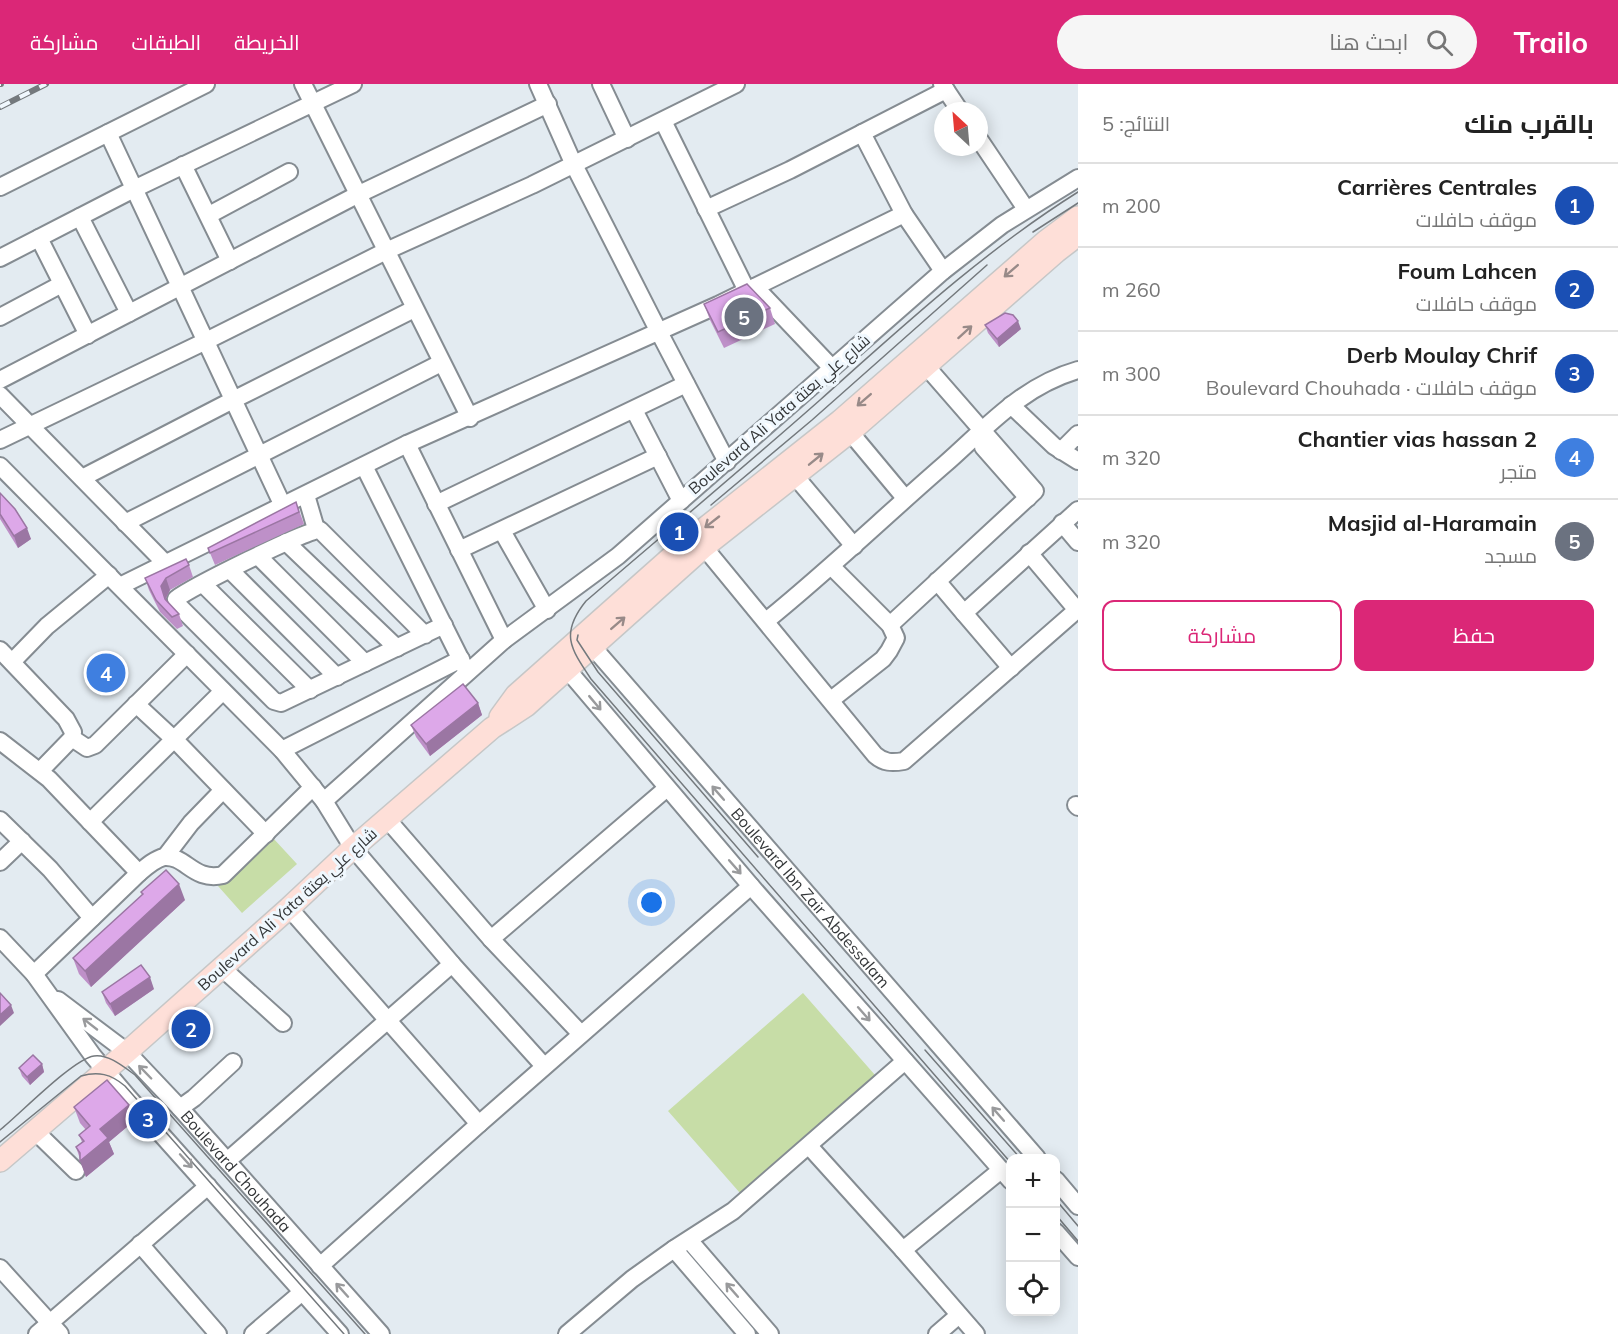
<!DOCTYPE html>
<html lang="ar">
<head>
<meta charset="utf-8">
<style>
  body { margin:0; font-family:Mulish,Cairo,sans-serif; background:#f6f6f6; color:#222; direction:rtl }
  .controls { position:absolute; right:18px; bottom:18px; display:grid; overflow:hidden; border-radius:12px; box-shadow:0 3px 15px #0003 }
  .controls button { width:54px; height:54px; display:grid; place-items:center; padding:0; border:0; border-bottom:2px solid #e0e0e0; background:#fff; color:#222; font:30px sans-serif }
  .compass { position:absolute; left:934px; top:18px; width:54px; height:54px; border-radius:50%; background:#fff; box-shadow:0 3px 15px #0003; rotate:334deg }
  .you { position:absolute; left:652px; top:819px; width:21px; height:21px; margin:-15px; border:4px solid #fff; border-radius:50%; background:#1a73e8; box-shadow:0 0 0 9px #1a73e833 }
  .badge { display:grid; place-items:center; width:39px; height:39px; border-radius:50%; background:#db2777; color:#fff; font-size:20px; font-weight:700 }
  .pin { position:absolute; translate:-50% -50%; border:3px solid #fff; box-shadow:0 2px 6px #0006 }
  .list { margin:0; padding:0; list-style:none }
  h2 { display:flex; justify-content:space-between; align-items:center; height:78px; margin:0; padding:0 24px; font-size:26px }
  h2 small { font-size:20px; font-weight:400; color:#767676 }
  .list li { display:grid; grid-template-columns:39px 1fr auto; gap:18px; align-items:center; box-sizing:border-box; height:84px; padding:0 24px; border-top:2px solid #e0e0e0 }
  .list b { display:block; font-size:22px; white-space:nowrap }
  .list p { margin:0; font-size:20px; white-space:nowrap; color:#767676 }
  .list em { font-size:20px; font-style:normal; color:#767676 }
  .actions { display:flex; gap:12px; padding:18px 24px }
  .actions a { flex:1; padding:14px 0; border:2px solid #db2777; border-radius:12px; text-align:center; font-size:21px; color:#db2777 }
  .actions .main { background:#db2777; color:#fff }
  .icon { flex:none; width:33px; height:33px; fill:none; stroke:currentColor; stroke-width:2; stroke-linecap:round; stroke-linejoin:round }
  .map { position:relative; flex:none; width:1078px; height:1250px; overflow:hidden; direction:ltr }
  header { display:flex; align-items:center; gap:36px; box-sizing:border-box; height:84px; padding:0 30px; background:#db2777; color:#fff }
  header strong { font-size:28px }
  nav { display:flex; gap:33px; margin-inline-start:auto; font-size:21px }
  .search { width:420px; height:54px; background:#f6f6f6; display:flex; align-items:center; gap:15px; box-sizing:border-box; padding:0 21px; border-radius:33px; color:#767676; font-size:22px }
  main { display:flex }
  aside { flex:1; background:#fff }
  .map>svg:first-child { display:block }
</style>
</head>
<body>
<header>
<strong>Trailo</strong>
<div class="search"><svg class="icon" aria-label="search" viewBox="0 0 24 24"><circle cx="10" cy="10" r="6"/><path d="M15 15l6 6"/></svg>ابحث هنا</div>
<nav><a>الخريطة</a><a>الطبقات</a><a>مشاركة</a></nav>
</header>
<main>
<aside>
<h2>بالقرب منك<small>النتائج: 5</small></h2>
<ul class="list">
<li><span class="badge" style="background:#1a4fb4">1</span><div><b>Carrières Centrales</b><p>موقف حافلات</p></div><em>200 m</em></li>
<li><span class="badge" style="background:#1a4fb4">2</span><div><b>Foum Lahcen</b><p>موقف حافلات</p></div><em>260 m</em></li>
<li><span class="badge" style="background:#1a4fb4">3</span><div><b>Derb Moulay Chrif</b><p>موقف حافلات · Boulevard Chouhada</p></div><em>300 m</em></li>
<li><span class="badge" style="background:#3f7fe0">4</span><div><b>Chantier vias hassan 2</b><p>متجر</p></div><em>320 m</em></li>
<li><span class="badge" style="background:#6b7280">5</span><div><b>Masjid al-Haramain</b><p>مسجد</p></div><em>320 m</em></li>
</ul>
<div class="actions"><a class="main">حفظ</a><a>مشاركة</a></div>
</aside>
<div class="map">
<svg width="1078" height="1250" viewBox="0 0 1078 1250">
  <rect width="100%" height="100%" fill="#e3ebf1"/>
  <path fill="#c7dda7" d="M273,754L297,780L242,829L218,802Z
    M803,909L875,991L740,1109L668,1027Z"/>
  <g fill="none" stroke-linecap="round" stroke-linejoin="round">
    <defs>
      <g id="minor">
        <path d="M303,0L470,334"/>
        <path d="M538,0L574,81L659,248L727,378"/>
        <path d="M601,0L627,55"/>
        <path d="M942,0L960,27"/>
        <path d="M663,37L747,207"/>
        <path d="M108,49L283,422"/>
        <path d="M862,49L904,130L943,187"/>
        <path d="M979,55L1026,125"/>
        <path d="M183,81L230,177"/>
        <path d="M0,103L206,0"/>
        <path d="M706,125L790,86L946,6"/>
        <path d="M209,131L289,88"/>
        <path d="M80,133L129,229"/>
        <path d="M39,154L88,251"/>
        <path d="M0,174L134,105L353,0"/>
        <path d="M755,203L832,284"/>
        <path d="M0,233L62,200"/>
        <path d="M0,296L357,111L548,20"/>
        <path d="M0,311L166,480"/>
        <path d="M1011,321L1054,362L1078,377"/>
        <path d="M634,326L681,417"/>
        <path d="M850,348L905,414"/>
        <path d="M0,356L206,257L386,167L532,101L736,0"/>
        <path d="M407,360L504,556"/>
        <path d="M983,363L1028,414"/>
        <path d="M1061,367L1078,350"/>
        <path d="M0,382L282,666L324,717L353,764L452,880L544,982"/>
        <path d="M364,382L467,588"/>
        <path d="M795,392L854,462"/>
        <path d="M82,394L233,316L414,225"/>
        <path d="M306,411L316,445"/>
        <path d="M436,420L686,300"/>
        <path d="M125,439L441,279"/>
        <path d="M1062,439L1078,458"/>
        <path d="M502,447L547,526"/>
        <path d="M286,458L397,564"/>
        <path d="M704,463L875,671C884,679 892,679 904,677L1078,525"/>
        <path d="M459,466L658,372"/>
        <path d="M1029,469L1077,526"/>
        <path d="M258,472L365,579"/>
        <path d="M230,486L337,593"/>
        <path d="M937,497L964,529"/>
        <path d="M203,500L310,606"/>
        <path d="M120,502L407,360L718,221L904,130"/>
        <path d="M766,537C828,487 885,432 945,380C987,343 1022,302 1078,286"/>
        <path d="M890,541L1035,407L926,282"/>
        <path d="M425,551L320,446C307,445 190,504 176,515L179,522L274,617L281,619L444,541"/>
        <path id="s1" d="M585,554L1037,1074"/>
        <path d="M0,566L66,635L73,648L72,654L40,687"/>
        <path d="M560,577L751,802L1011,1097"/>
        <path d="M12,578L47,542L109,491"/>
        <path d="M1011,584L964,529L1078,426"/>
        <path d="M831,616L883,575L889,567L896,554L890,541L832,483"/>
        <path d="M136,620L178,659L266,750"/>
        <path d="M72,654L87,664L95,661L187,570"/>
        <path d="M0,657L49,695L139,789"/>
        <path d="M282,666L461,575"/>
        <path d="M324,717L504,556L618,472L943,187L1002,141L1078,94"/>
        <path d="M1076,721L1078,723"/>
        <path d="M387,735L491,855L581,950"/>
        <path d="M0,736L50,785L92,834"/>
        <path d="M90,738L223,607"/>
        <path d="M165,773L191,739L223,706"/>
        <path d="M0,778L22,757"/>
        <path d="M289,824L479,1040"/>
        <path d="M0,854L34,890L93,972L127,1012L340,1250"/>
        <path d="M491,855L667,704"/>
        <path d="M222,884L283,939"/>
        <path d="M34,890L139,789C146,783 155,775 164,773C186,771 193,798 223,791L313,703"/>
        <path id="s2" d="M58,916L127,968L180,1024L381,1250"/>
        <path d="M180,1024L194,1014L233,978"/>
        <path d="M35,1047L76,1087"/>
        <path d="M809,1062L903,1166L976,1250"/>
        <path d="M227,1077L452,880"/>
        <path d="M1056,1096L1078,1122"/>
        <path d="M1056,1148L1078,1173"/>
        <path d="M689,1156L770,1250"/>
        <path d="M140,1160L218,1250"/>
        <path d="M674,1165L747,1250"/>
        <path d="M903,1166L1001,1086"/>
        <path d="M320,1182L479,1040L751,802"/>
        <path d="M0,1184L60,1250"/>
        <path d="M37,1250L208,1102"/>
        <path d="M253,1250L301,1209"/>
        <path d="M567,1250L632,1195L674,1165L733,1127L905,977"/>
        <path d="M937,1250L959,1231"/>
      </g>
      <path id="major" d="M500,633L516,611L695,452L840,337L1046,157L1078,133
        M0,1077L127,968L289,824L353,764L492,644L526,622L704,463L850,348L1056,168L1078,151"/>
    </defs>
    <use href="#minor" stroke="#858c92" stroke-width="20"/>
    <use href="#major" stroke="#c6c7c7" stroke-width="24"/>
    <use href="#minor" stroke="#fff" stroke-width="16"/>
    <use href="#major" stroke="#fedfd8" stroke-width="21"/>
    <path stroke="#74797d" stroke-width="1.5" d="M1033,148L1078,119
      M711,421L812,336L987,181
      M578,551L577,556L598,588L758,773
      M925,966L1020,1074
      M0,1046C19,1031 73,975 94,972C109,970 124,983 135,991L365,1250
      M0,1058L81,992C98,987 111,990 125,1002L344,1250
      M1011,1079L591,595C570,564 560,549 586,517C664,450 743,384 820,316C903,242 984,167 1078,108
      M1056,1116L1078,1142
      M1056,1131L1078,1157"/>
    <defs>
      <path id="rail" d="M0,0H1
        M0,23L46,0"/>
    </defs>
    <use href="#rail" stroke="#74797d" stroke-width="6"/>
    <use href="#rail" stroke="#f0f8fe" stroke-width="4" stroke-dasharray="11" stroke-linecap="butt"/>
  </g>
  <path fill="#be90c8" d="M704,220L770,224L775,240L724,264L710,236Z
    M985,241L1021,245L999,263L988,249Z
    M0,409L31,455L18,464L0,435Z
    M296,418L304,440L215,481L208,464Z
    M189,481L193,493L170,506L166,514V516L179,530L183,542L177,545L160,528L149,506L145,494Z
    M478,619L482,631L430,672L416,653L411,641Z
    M141,808L185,816L91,903L79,890L73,874L142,811Z
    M154,905L115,932L106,919L102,908Z
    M42,980L44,988L30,1001L22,992L19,984Z
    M74,1023L134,1037L109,1058L114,1070L86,1093L76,1063L82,1058L79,1051L86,1046L80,1039Z"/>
  <path fill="#9b76a3" d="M1018,237L1021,245L999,263L997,255Z
    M27,444L31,455L18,464L14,452Z
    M166,494L170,506L166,514L170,527L161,502Z
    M478,619L482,631L430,672L426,660Z
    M179,800L185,816L91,903L85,887Z
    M150,893L154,905L115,932L110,920Z
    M11,921L14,929L0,942V931Z
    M42,980L44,988L30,1001L27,993Z
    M129,1021L134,1037L109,1058L114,1070L86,1093L80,1077L100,1045Z"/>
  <path fill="#dda8e9" stroke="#9b76a3" stroke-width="1.5" d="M747,200L770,224L718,248L704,220Z
    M1005,229L1013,231L1018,237L997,255L985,241Z
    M0,409L15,425L27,444L14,452L0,430Z
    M296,418L299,428L210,469L208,464Z
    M186,475L189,481L166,494L161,502L165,515L179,530L172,533L156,516L145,494Z
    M463,600L478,619L426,660L411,641Z
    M166,786L179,800L85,887L73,874L143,810L141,808Z
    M141,881L150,893L110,920L102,908Z
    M0,909L11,921L0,931Z
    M33,971L42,980L27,993L19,984Z
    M107,996L129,1021L100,1045L108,1054L80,1077V1069L76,1063L84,1057L79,1051L90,1042L74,1023Z"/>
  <defs><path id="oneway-shaft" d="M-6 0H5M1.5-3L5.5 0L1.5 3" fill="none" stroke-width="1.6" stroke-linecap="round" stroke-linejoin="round" transform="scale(1.5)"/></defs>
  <g stroke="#988a88">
    <use href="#oneway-shaft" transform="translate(1011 187) rotate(139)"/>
    <use href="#oneway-shaft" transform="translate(965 248) rotate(-42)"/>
    <use href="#oneway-shaft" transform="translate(864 316) rotate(139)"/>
    <use href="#oneway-shaft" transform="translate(816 375) rotate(-39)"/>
    <use href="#oneway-shaft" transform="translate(712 438) rotate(142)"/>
    <use href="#oneway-shaft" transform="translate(618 539) rotate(-41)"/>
  </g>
  <g stroke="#999a9c">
    <use href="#oneway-shaft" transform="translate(595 619) rotate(50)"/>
    <use href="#oneway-shaft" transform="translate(718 709) rotate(-131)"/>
    <use href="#oneway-shaft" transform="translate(735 783) rotate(49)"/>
    <use href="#oneway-shaft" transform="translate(864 930) rotate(49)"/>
    <use href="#oneway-shaft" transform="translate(90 940) rotate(-142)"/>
    <use href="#oneway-shaft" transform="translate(145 988) rotate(-134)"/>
    <use href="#oneway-shaft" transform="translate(998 1030) rotate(-131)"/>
    <use href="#oneway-shaft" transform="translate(186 1077) rotate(48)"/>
    <use href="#oneway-shaft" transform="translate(342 1206) rotate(-132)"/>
    <use href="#oneway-shaft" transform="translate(732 1206) rotate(-131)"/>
  </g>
  <g text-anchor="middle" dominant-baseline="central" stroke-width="6" stroke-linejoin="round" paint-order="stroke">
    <g font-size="16" fill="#333638" stroke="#f0f8fe">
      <text transform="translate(779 330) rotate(-41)">Boulevard Ali Yata شارع علي يعتة</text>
      <text stroke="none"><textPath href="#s1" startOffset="344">Boulevard Ibn Zair Abdessalam</textPath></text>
      <text transform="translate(287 825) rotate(-42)">Boulevard Ali Yata شارع علي يعتة</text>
      <text stroke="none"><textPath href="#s2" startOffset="248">Boulevard Chouhada</textPath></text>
    </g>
  </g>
</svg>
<div class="controls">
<button>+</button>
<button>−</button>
<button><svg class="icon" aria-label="locate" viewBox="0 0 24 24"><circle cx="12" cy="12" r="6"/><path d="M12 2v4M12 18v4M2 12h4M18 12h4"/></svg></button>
</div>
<svg class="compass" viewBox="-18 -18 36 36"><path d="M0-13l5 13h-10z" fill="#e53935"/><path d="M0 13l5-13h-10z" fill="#767676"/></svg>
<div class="you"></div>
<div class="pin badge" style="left:679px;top:448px;background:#1a4fb4">1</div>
<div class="pin badge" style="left:191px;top:945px;background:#1a4fb4">2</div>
<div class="pin badge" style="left:148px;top:1035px;background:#1a4fb4">3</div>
<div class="pin badge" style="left:106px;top:589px;background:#3f7fe0">4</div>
<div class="pin badge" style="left:744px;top:233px;background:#6b7280">5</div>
</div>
</main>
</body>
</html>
